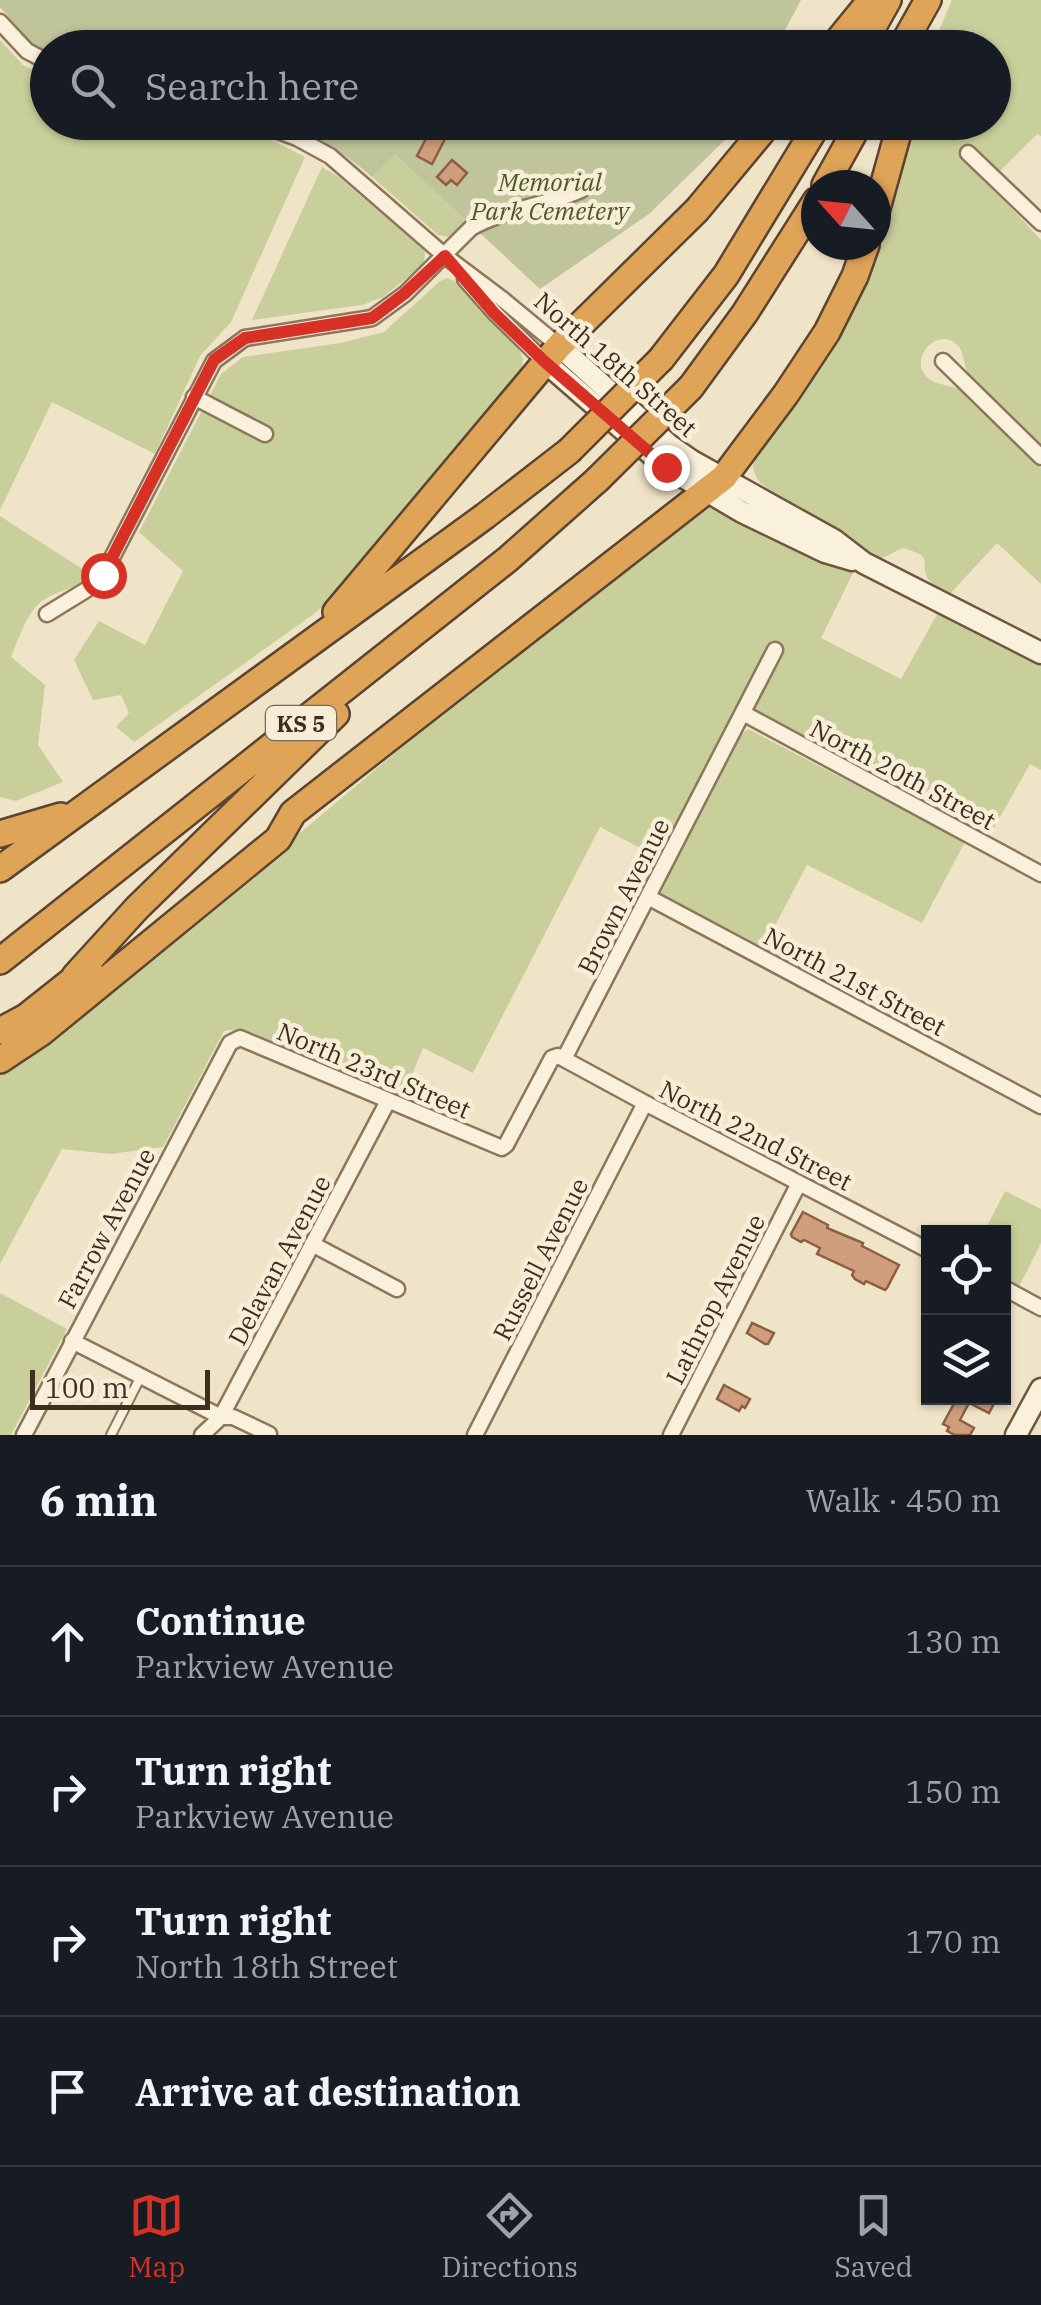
<!DOCTYPE html>
<html lang="en">
<head>
<meta charset="utf-8">
<style>
  body { margin:0; font-family:"IBM Plex Serif",serif; background:#242831; color:#f1f3f6 }
  .controls { position:absolute; right:30px; bottom:30px; display:grid; overflow:hidden; border-radius:0px; box-shadow:0 2px 8px #0004 }
  .controls button { width:90px; height:90px; display:grid; place-items:center; padding:0; border:0; border-bottom:2px solid #363941; background:#171b24; color:#f1f3f6; font:50px sans-serif }
  .compass { position:absolute; left:801px; top:170px; width:90px; height:90px; border-radius:50%; background:#171b24; box-shadow:0 2px 8px #0004; rotate:297deg }
  .scale { position:absolute; left:30px; bottom:25px; width:180px; box-sizing:border-box; padding-left:10px; border:5px solid #3d2e20; border-top:0; font-size:28px; line-height:35px; white-space:nowrap; color:#3d2e20; -webkit-text-stroke:8px #f7eed8; paint-order:stroke }
  .stop { position:absolute; width:30px; height:30px; margin:-22px; border:8px solid #d93025; border-radius:50%; background:#fff }
  .stop.end { background:#d93025; border-color:#fff; box-shadow:0 2px 10px #0008 }
  .list { margin:0; padding:0; list-style:none }
  h2 { display:flex; justify-content:space-between; align-items:center; height:130px; margin:0; padding:0 40px; font-size:42px }
  h2 small { font-size:32px; font-weight:400; color:#9ea1a6 }
  .list li { display:grid; grid-template-columns:65px 1fr auto; gap:30px; align-items:center; box-sizing:border-box; height:150px; padding:0 40px; border-top:2px solid #363941 }
  .list b { display:block; font-size:38px; white-space:nowrap }
  .list p { margin:0; font-size:32px; white-space:nowrap; color:#9ea1a6 }
  .list em { font-size:32px; font-style:normal; color:#9ea1a6 }
  .icon { flex:none; width:55px; height:55px; fill:none; stroke:currentColor; stroke-width:2; stroke-linecap:round; stroke-linejoin:round }
  .map { position:relative; flex:none; width:1041px; height:1435px; overflow:hidden }
  .search { position:absolute; background:#171b24; box-shadow:0 2px 8px #0004; left:30px; right:30px; top:30px; height:110px; display:flex; align-items:center; gap:25px; box-sizing:border-box; padding:0 35px; border-radius:55px; color:#9ea1a6; font-size:38px }
  .sheet { height:730px; background:#171b24 }
  nav { display:flex; justify-content:space-around; align-items:center; box-sizing:border-box; height:140px; border-top:2px solid #363941; background:#171b24; font-size:28px; color:#9ea1a6 }
  nav a { display:grid; justify-items:center; gap:5px }
  nav .on { color:#d93025 }
  .map>svg:first-child { display:block }
</style>
</head>
<body>
<div class="map">
<svg width="1041" height="1435" viewBox="0 0 1041 1435">
  <rect width="100%" height="100%" fill="#f0e4c8"/>
  <path fill="#c9cf9b" d="M952,0H1041V136L1037,134L999,172L970,145L958,151L1041,240V447C1024,430 1008,414 991,397C984,390 974,383 969,375C962,364 966,348 952,341C935,332 914,355 923,372C931,387 952,383 964,392L1041,468V584L997,543L950,594C943,590 932,586 928,579C919,559 936,558 903,548C894,551 884,560 875,558C862,554 765,491 758,480C752,471 752,461 755,451L876,245V237L909,123L994,122V48L932,47Z
    M0,40L23,65L47,77L48,122L215,123L266,137L305,157L231,322L200,356L155,454L52,402L0,510Z
    M395,153L467,221L448,237L438,235L372,177Z
    M322,167L337,176L417,243L425,252L424,264L383,297L362,305L252,320Z
    M448,278L459,284L517,345L523,359L521,374L342,590L311,616L134,742L116,727L129,713L121,695L93,700L74,660L99,621L145,645L183,571L139,532L221,374L243,357L340,343L384,332L440,281Z
    M709,508L723,509L779,537L855,569L821,638L901,679L939,611L1041,665V770L1030,764L991,833L751,708L783,647L772,641L661,859L600,827L473,1073L423,1048L402,1099L254,1033L237,1029L224,1031L163,1147L111,1154L62,1149L0,1264V1070L231,891L471,689Z
    M0,516L90,574C72,592 59,589 42,601C26,613 19,639 11,657L45,685L38,745L63,782L16,801L0,797Z
    M748,729L965,842L922,923L807,865L762,950L661,896L660,891L742,734Z
    M1005,1191L1041,1209V1243L1018,1289L1004,1281V1232H984Z
    M0,1293L67,1329L11,1435H0Z"/>
  <path fill="#bfc49a" d="M0,0H801L776,47L48,48L47,55L30,41L0,7Z
    M285,123H737L731,134L649,214L540,289L395,154L372,177C346,154 317,136 285,123Z"/>
  <path fill="#cf9f7d" stroke="#8d5f41" stroke-width="2.5" d="M430,131L445,139L432,164L417,156Z
    M452,160L467,173L457,185L451,180L446,185L437,177Z
    M803,1212L828,1225L827,1228L863,1243L862,1246L899,1265L887,1288L885,1290L866,1281L864,1284L855,1279L852,1275L854,1271L817,1254L820,1248L804,1240L801,1242L792,1237L791,1234Z
    M752,1323L774,1333L768,1344H765L747,1333Z
    M724,1385L750,1399L745,1408L742,1406L739,1411L717,1399Z
    M957,1398H997L989,1413L969,1403L960,1420L974,1428L970,1435H955L947,1431L949,1427L943,1424Z"/>
  <g fill="none" stroke-linecap="round" stroke-linejoin="round">
    <defs>
      <path id="lane" d="M111,1435L141,1376"/>
      <path id="street" d="M0,22L27,51L48,62
        M254,122L297,138L330,156L445,256L501,298L559,346
        M968,153L1041,223
        M465,279L495,313L545,362
        M943,361L1041,457
        M194,397L265,434
        M47,614L86,590L103,575L214,361L245,338L372,318L405,294L471,228C504,209 545,206 581,190
        M743,713L1041,874
        M648,897L1041,1106
        M564,1059L775,650
        M564,1059L645,1103L928,1250
        M312,1244L397,1289
        M1004,1288L1041,1308
        M72,1341L221,1417H233L269,1434
        M24,1435L230,1043L240,1038L502,1148L506,1145L552,1058L558,1056L564,1059
        M202,1435L221,1417L388,1101
        M475,1435L645,1103
        M671,1435L799,1183"/>
      <path id="secondary" d="M559,346L669,445L692,461L834,540L864,563L1041,653
        M545,362L666,467L742,512L825,552L852,560
        M1016,1435L1041,1389"/>
      <path id="highway" d="M832,48L871,0
        M861,48L888,0
        M901,48L928,0
        M825,185L860,122
        M876,212L901,122
        M661,359L726,275L819,122
        M691,387L745,313L816,201
        M336,612L559,346L697,210L770,122
        M0,834L61,816
        M0,869L485,516L569,451
        M0,961L508,559L597,480
        M75,976L137,908L336,714
        M0,1031L26,1017L89,967
        M0,1060L42,1032L278,839L293,813L724,477L786,394L827,332L855,276L866,245"/>
    </defs>
    <use href="#lane" stroke="#8d765c" stroke-width="12"/>
    <use href="#street" stroke="#8d765c" stroke-width="19"/>
    <use href="#secondary" stroke="#6f573f" stroke-width="25"/>
    <use href="#highway" stroke="#5b4430" stroke-width="30"/>
    <use href="#lane" stroke="#faf1dc" stroke-width="8"/>
    <use href="#street" stroke="#faf1dc" stroke-width="14"/>
    <use href="#secondary" stroke="#faf1dc" stroke-width="20"/>
    <use href="#highway" stroke="#e0a458" stroke-width="25"/>
    <defs>
      <path id="highway-bridge" d="M569,451L661,359
        M597,480L691,387"/>
    </defs>
    <use href="#highway-bridge" stroke="#5b4430" stroke-width="30" stroke-linecap="butt"/>
    <use href="#highway-bridge" stroke="#e0a458" stroke-width="25"/>
  </g>
  <g fill="none" stroke-linecap="round" stroke-linejoin="round">
    <path stroke="#d93025" stroke-width="12" d="M103,575L214,360L245,338L372,318L404,294L445,256L494,313L545,362L666,467"/>
  </g>
  <g text-anchor="middle" dominant-baseline="central" stroke-width="9" stroke-linejoin="round" paint-order="stroke">
    <rect fill="#f7eed8" stroke="#756857" stroke-width="2.5" x="266" y="706" width="70" height="34" rx="8"/>
    <g font-size="22" font-weight="bold" fill="#3d2e20">
      <text x="301" y="723">KS 5</text>
    </g>
    <g font-size="25" font-style="italic" fill="#4d5a26" stroke="#f7eed8">
      <text x="550" y="181">Memorial<tspan x="550" dy="29">Park Cemetery</tspan></text>
    </g>
    <g font-size="25" fill="#3d2e20" stroke="#f7eed8">
      <text transform="translate(616 364) rotate(41)">North 18th Street</text>
      <text transform="translate(903 774) rotate(28)">North 20th Street</text>
      <text transform="translate(623 896) rotate(-63)">Brown Avenue</text>
      <text transform="translate(855 981) rotate(28)">North 21st Street</text>
      <text transform="translate(374 1070) rotate(23)">North 23rd Street</text>
      <text transform="translate(756 1135) rotate(27)">North 22nd Street</text>
      <text transform="translate(106 1228) rotate(-62)">Farrow Avenue</text>
      <text transform="translate(540 1259) rotate(-63)">Russell Avenue</text>
      <text transform="translate(279 1260) rotate(-62)">Delavan Avenue</text>
      <text transform="translate(715 1299) rotate(-63)">Lathrop Avenue</text>
    </g>
  </g>
</svg>
<div class="controls">
<button><svg class="icon" aria-label="locate" viewBox="0 0 24 24"><circle cx="12" cy="12" r="6"/><path d="M12 2v4M12 18v4M2 12h4M18 12h4"/></svg></button>
<button><svg class="icon" aria-label="layers" viewBox="0 0 24 24"><path d="M12 4l9 5-9 5-9-5zM3 14l9 5 9-5"/></svg></button>
</div>
<svg class="compass" viewBox="-18 -18 36 36"><path d="M0-13l5 13h-10z" fill="#e53935"/><path d="M0 13l5-13h-10z" fill="#9ea1a6"/></svg>
<div class="scale">100 m</div>
<div class="stop" style="left:103px;top:575px"></div>
<div class="stop end" style="left:666px;top:467px"></div>
<div class="search"><svg class="icon" aria-label="search" viewBox="0 0 24 24"><circle cx="10" cy="10" r="6"/><path d="M15 15l6 6"/></svg>Search here</div>
</div>
<section class="sheet">
<h2>6 min<small>Walk · 450 m</small></h2>
<ul class="list">
<li><svg class="icon" aria-label="ahead" viewBox="0 0 24 24"><path d="M12 20V5M6 11l6-6 6 6"/></svg><div><b>Continue</b><p>Parkview Avenue</p></div><em>130 m</em></li>
<li><svg class="icon" aria-label="right" viewBox="0 0 24 24"><path d="M7 20v-9h11M14 6l5 5-5 5"/></svg><div><b>Turn right</b><p>Parkview Avenue</p></div><em>150 m</em></li>
<li><svg class="icon" aria-label="right" viewBox="0 0 24 24"><path d="M7 20v-9h11M14 6l5 5-5 5"/></svg><div><b>Turn right</b><p>North 18th Street</p></div><em>170 m</em></li>
<li><svg class="icon" aria-label="arrive" viewBox="0 0 24 24"><path d="M6 21V4h12l-3 4 3 4H6"/></svg><div><b>Arrive at destination</b></div></li>
</ul>
</section>
<nav>
<a class="on"><svg class="icon" aria-label="map" viewBox="0 0 24 24"><path d="M3 6l6-2 6 2 6-2v14l-6 2-6-2-6 2zM9 4v14M15 6v14"/></svg>Map</a>
<a><svg class="icon" aria-label="directions" viewBox="0 0 24 24"><path d="M12 3l9 9-9 9-9-9zM9 14v-3h6M13 9l2 2-2 2"/></svg>Directions</a>
<a><svg class="icon" aria-label="saved" viewBox="0 0 24 24"><path d="M7 4h10v16l-5-4-5 4z"/></svg>Saved</a>
</nav>
</body>
</html>
